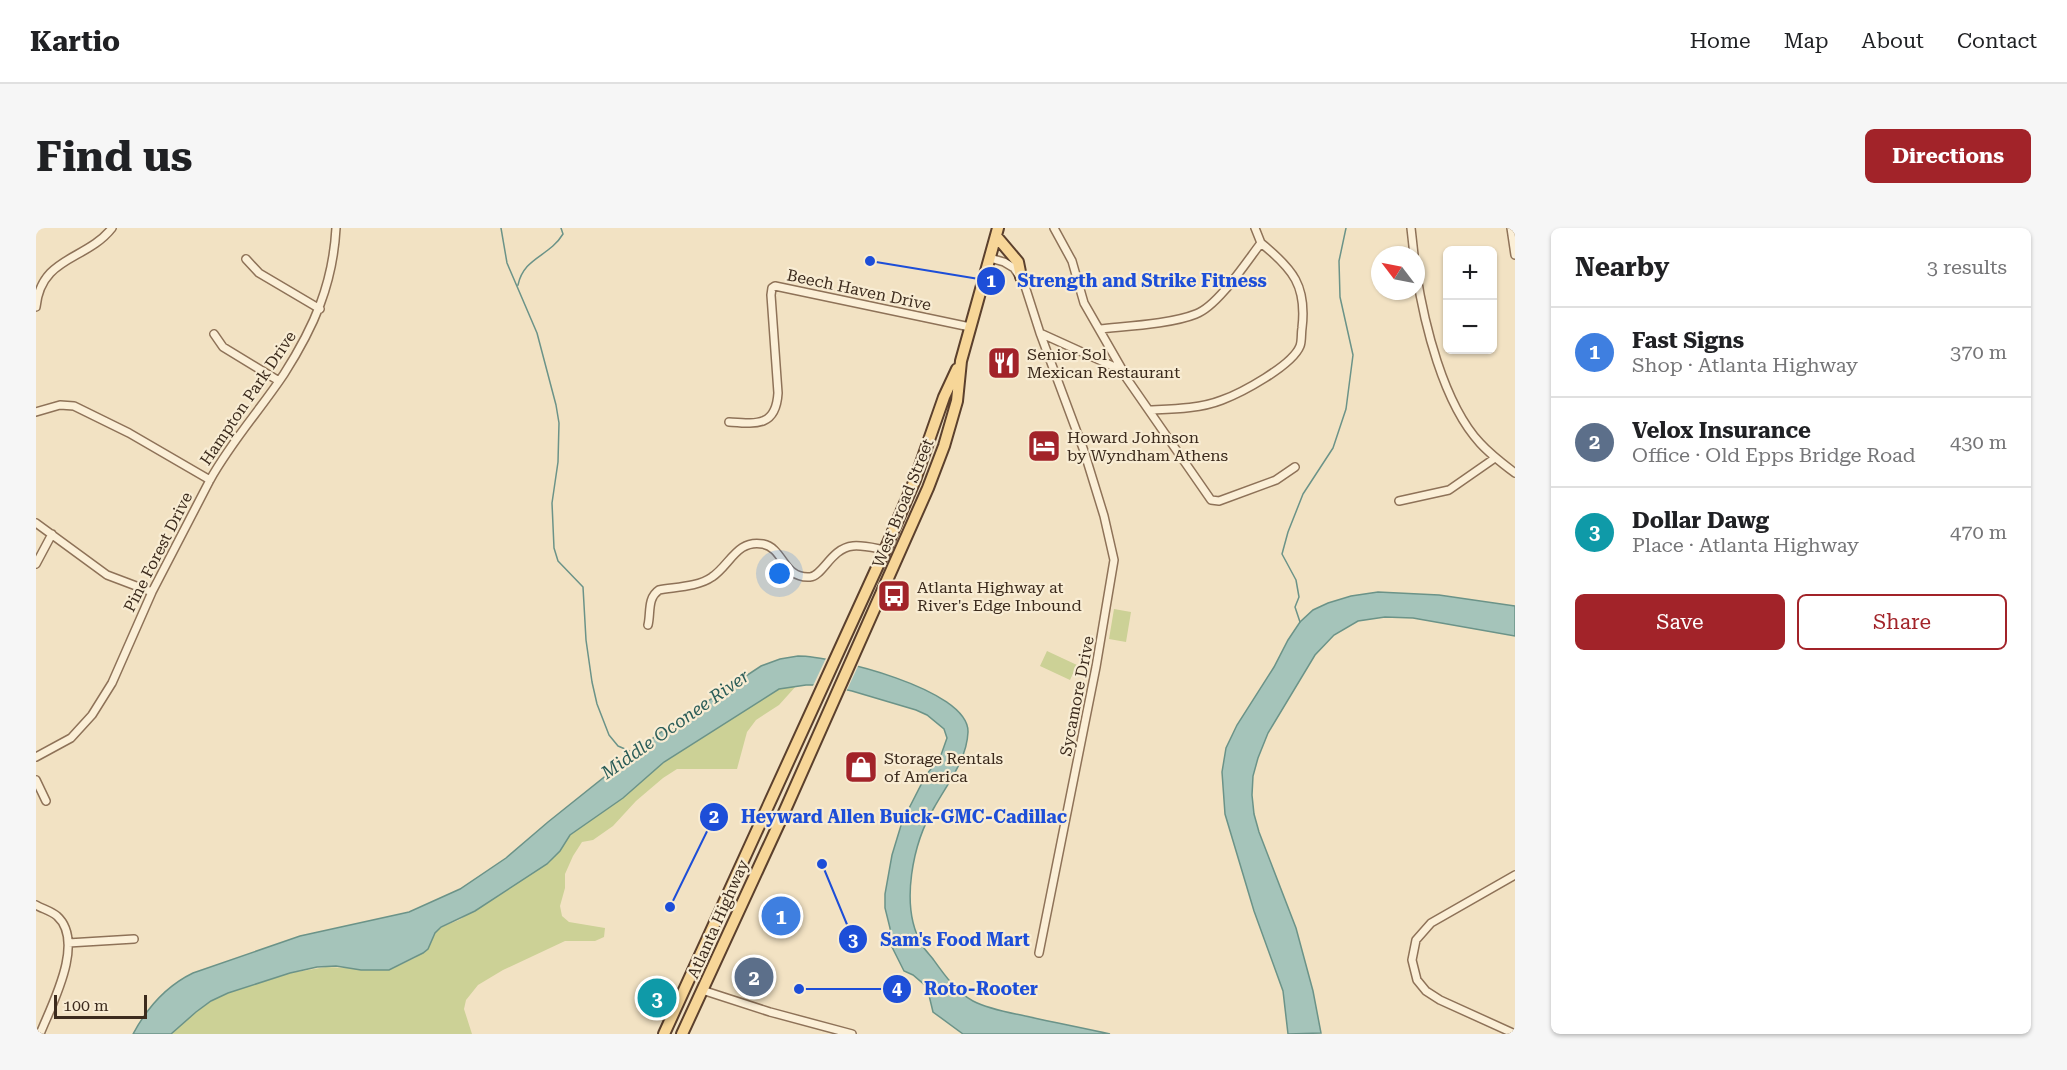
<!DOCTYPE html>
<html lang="en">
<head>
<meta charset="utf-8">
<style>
  body { margin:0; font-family:"Roboto Serif",serif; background:#f6f6f6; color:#202124 }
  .controls { position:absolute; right:18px; top:18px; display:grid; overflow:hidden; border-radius:9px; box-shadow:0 2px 4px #0004 }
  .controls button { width:54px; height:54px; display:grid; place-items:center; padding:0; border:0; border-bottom:2px solid #e0e0e0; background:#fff; color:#202124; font:30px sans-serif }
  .compass { position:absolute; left:1335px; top:18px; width:54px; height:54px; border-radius:50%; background:#fff; box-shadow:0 2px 4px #0004; rotate:302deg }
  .scale { position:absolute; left:18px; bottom:15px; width:93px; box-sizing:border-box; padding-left:6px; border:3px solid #3c2b1d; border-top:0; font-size:16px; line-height:21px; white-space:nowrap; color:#3c2b1d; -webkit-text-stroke:4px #f8ecd3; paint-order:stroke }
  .you { position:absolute; left:744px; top:346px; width:21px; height:21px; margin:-15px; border:4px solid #fff; border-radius:50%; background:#1a73e8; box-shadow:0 0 0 9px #1a73e833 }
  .badge { display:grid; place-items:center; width:39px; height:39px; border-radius:50%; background:#a22329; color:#fff; font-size:20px; font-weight:700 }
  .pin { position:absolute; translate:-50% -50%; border:3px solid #fff; box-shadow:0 2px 6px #0006 }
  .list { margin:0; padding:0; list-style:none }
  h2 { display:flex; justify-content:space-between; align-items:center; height:78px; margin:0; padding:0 24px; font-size:26px }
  h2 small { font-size:20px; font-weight:400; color:#757577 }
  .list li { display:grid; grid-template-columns:39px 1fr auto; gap:18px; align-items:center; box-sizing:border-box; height:90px; padding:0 24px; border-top:2px solid #e0e0e0 }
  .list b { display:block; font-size:22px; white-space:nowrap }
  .list p { margin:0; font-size:20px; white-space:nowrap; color:#757577 }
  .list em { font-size:20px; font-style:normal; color:#757577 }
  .actions { display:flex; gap:12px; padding:18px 24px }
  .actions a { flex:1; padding:14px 0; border:2px solid #a22329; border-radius:9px; text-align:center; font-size:21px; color:#a22329 }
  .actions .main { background:#a22329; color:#fff }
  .map { position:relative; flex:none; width:1479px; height:806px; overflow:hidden; border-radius:9px }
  header { display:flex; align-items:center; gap:36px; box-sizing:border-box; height:84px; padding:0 30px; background:#fff; border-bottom:2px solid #e0e0e0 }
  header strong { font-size:28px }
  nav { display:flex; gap:33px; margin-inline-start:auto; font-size:21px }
  .intro { display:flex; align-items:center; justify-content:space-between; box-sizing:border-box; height:144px; padding:0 36px }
  h1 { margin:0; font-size:42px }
  .button { padding:15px 27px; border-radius:9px; background:#a22329; color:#fff; font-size:21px; font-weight:700 }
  main { display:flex; gap:36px; padding:0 36px }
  aside { flex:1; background:#fff; border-radius:9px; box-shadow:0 2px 4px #0004 }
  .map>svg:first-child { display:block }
</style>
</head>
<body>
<header>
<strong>Kartio</strong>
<nav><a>Home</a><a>Map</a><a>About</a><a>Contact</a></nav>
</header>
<div class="intro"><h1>Find us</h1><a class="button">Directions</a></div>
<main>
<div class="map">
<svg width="1479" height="806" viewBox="0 0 1479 806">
  <rect width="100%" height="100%" fill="#f2e2c3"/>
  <path fill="#ccd196" d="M1078,381L1095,384L1090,414L1073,411Z
    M1011,423L1041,437L1034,452L1004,438Z
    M761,457L743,477L720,492L711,504L701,541H641L627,550L600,573L577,598L557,612L546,614L537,628L529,646V660L524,678L526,688L533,694L569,700L568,709L559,713H529L467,742L442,757L430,772L428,781L436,806H135L160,784L183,768L254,745L290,739L353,742L379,730L392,721L399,705L405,699L423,692L511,636L524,623L534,607L587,570L628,534L729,468L743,461Z"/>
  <path fill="#a5c4ba" stroke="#6b9388" stroke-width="1.5" d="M1342,364L1403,367L1479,378V408L1377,390L1349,389L1322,393L1298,407L1279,427L1232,505L1222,530L1217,548L1216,567L1218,586L1223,604L1260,700L1277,763L1285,805L1252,806L1247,763L1218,683L1189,586L1186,544L1190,520L1201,497L1238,439L1252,412L1264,394L1277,382L1292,375L1315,368Z
    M762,428C795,428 933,461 932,504C931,531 912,555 899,578C877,614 863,678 886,717C889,722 893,726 897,731C907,745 921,765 937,773C954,782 976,785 994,789C1021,795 1047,800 1074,806H927L897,784L891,759L877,747L868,743L855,717L854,700L849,680V666L856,627L866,594L889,549L905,527L911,510L908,501L891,487L880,482L816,463L789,457H770L743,461L628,534L587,570L534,607L524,623L511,636L439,683L405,699L399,705L392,721L387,725L353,742H325L300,738L281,739L254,745L192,765L175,773L160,784L135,806H97C111,780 130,758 157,745L264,708L373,684L424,661L470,630L512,594L622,506L725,438L744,431Z"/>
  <path fill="#f2e2c3" d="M791,428L823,436L810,464L776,460Z"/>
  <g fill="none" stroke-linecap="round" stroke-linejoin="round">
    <path stroke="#6b9388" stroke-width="1.5" d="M465,0L471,35L501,105L520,177L523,195L522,234L516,275L518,320L522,333L547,359L550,412L556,454L561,476L573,507L582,518L596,524
      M482,57C488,29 513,29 527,6L525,0
      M1264,394L1259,379L1263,369L1260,352L1246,326L1252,304L1267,266L1297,220L1310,181L1317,127L1304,69L1303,33L1310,0"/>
    <defs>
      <path id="street" d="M1018,0L1036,33L1048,75L1087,143
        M1375,0L1378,27
        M1475,0L1479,27
        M954,30L968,34L978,40L988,55L1004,105L1048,223L1068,288L1078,332L1060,439L1003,725
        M210,31L223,45L284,81
        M1380,43C1388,95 1407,175 1444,215C1454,226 1467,236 1479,245
        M0,79C5,28 50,33 76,0
        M1064,101C1092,98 1135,96 1160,86C1182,78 1211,33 1225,15L1219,0
        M1004,105L1081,140L1089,148L1175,272L1183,273L1240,252L1259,239
        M178,106L187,119L243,153
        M1113,182C1137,181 1163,181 1186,172C1205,165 1256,138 1264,118C1266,113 1265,106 1266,100C1271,58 1257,41 1225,15
        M0,184L24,177L38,178L93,205L174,252L116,364L76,455L56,487L35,510L0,529
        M693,194C720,196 740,199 742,165L735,67L736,60L739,58L934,99
        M174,252C195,214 224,182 248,146C278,99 297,56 300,0
        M1363,273L1413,262L1459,230
        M0,295L71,347L116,364
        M0,336L16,306
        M612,397C615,385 611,370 623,362C639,359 662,359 676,349C694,337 701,311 727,316C748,320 747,351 774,349C787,348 795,320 817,318C827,317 838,320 849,322
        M0,552L10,573
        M0,677C7,681 15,683 21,688C50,714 15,778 4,806
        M32,715L98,711
        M666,762L734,784L816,806
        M1479,806L1404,772L1390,763L1381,752L1376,732L1380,712L1395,695L1479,647"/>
      <path id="primary" d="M960,8L982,34L985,49
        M628,806L849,322L879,252L908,169L921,141
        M646,806L746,589L892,260L908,218L921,173L925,133L962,0"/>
    </defs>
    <use href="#street" stroke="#8e7258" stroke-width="10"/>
    <use href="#primary" stroke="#5b402d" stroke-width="14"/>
    <use href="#street" stroke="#fbefd7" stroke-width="7"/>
    <use href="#primary" stroke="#f7d698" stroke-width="10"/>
  </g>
  <defs>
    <symbol id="restaurant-square" viewBox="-11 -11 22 22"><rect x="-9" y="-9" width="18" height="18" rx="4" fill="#a22329" stroke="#f8ecd3"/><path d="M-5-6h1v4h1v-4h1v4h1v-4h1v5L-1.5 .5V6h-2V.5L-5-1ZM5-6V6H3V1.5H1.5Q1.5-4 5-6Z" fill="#fff"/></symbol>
    <symbol id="hotel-square" viewBox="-11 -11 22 22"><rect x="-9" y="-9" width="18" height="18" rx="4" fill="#a22329" stroke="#f8ecd3"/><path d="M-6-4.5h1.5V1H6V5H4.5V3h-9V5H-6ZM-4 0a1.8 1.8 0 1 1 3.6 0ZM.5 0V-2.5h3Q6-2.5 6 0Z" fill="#fff"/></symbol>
    <symbol id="bus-square" viewBox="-11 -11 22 22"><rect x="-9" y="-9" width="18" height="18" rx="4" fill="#a22329" stroke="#f8ecd3"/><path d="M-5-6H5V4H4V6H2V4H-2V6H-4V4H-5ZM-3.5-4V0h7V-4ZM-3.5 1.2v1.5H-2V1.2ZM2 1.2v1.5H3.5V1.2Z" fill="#fff"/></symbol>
    <symbol id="shop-square" viewBox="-11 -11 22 22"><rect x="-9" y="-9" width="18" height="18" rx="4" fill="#a22329" stroke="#f8ecd3"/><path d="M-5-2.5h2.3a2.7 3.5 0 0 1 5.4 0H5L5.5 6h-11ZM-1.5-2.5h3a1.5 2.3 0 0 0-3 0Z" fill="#fff"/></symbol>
  </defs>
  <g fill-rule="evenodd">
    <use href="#restaurant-square" x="949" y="116" width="38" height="38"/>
    <use href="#hotel-square" x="989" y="199" width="38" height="38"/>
    <use href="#bus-square" x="839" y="349" width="38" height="38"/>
    <use href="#shop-square" x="806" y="520" width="38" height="38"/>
  </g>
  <g text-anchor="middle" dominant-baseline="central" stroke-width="4.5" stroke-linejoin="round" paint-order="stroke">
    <g font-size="16" fill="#3c2b1d" stroke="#f8ecd3">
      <text transform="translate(823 62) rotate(12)">Beech Haven Drive</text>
      <text transform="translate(212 170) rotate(-56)">Hampton Park Drive</text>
      <text transform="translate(867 275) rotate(-68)">West Broad Street</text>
      <text transform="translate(122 324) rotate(-63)">Pine Forest Drive</text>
      <text transform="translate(1041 468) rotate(-79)">Sycamore Drive</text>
      <text transform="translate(682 691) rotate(-66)">Atlanta Highway</text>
    </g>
    <g font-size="16" fill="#3c2b1d" stroke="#f8ecd3" text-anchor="start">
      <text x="991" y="126">Senior Sol<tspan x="991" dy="18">Mexican Restaurant</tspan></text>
      <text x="1031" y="209">Howard Johnson<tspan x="1031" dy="18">by Wyndham Athens</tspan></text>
      <text x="881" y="359">Atlanta Highway at<tspan x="881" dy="18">River's Edge Inbound</tspan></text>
      <text x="848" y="530">Storage Rentals<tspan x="848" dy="18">of America</tspan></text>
    </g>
    <g font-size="18" font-style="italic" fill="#2b5d58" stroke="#f8ecd3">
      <text transform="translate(639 496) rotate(-35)">Middle Oconee River</text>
    </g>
  </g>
  <path fill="none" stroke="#1d4ed8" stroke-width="2" d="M834 33L955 53M634 679L678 589M786 636L817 711M763 761L861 761"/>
  <g fill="#1d4ed8" stroke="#f8ecd3" stroke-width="2">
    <circle cx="834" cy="33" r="6"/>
    <circle cx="634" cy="679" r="6"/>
    <circle cx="786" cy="636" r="6"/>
    <circle cx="763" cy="761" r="6"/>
    <circle cx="955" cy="53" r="15"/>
    <circle cx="678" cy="589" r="15"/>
    <circle cx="817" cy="711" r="15"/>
    <circle cx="861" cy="761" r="15"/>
  </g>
  <g font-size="18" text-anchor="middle" font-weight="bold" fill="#fff">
    <text x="955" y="59">1</text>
    <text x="678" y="595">2</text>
    <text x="817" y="718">3</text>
    <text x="861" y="767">4</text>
  </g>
  <g font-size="18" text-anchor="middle" font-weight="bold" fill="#1d4ed8" stroke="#f8ecd3" stroke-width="4.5" stroke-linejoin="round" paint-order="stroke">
    <text x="1106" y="59">Strength and Strike Fitness</text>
    <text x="868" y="595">Heyward Allen Buick-GMC-Cadillac</text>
    <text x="919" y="718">Sam's Food Mart</text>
    <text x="945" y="767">Roto-Rooter</text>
  </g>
</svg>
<div class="controls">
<button>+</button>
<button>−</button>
</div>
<svg class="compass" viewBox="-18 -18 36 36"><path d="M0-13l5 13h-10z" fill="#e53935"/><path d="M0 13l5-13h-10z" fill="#757577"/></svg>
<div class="scale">100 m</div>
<div class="you"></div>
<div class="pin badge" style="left:745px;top:688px;background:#3f7fe0">1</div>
<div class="pin badge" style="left:718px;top:749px;background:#5c6f8a">2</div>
<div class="pin badge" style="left:621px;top:770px;background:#0f9aa8">3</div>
</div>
<aside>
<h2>Nearby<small>3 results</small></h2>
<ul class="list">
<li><span class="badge" style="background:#3f7fe0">1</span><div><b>Fast Signs</b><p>Shop · Atlanta Highway</p></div><em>370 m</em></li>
<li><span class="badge" style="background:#5c6f8a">2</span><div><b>Velox Insurance</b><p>Office · Old Epps Bridge Road</p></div><em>430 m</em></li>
<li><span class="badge" style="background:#0f9aa8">3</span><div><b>Dollar Dawg</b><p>Place · Atlanta Highway</p></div><em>470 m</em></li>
</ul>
<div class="actions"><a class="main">Save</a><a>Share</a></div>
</aside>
</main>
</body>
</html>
